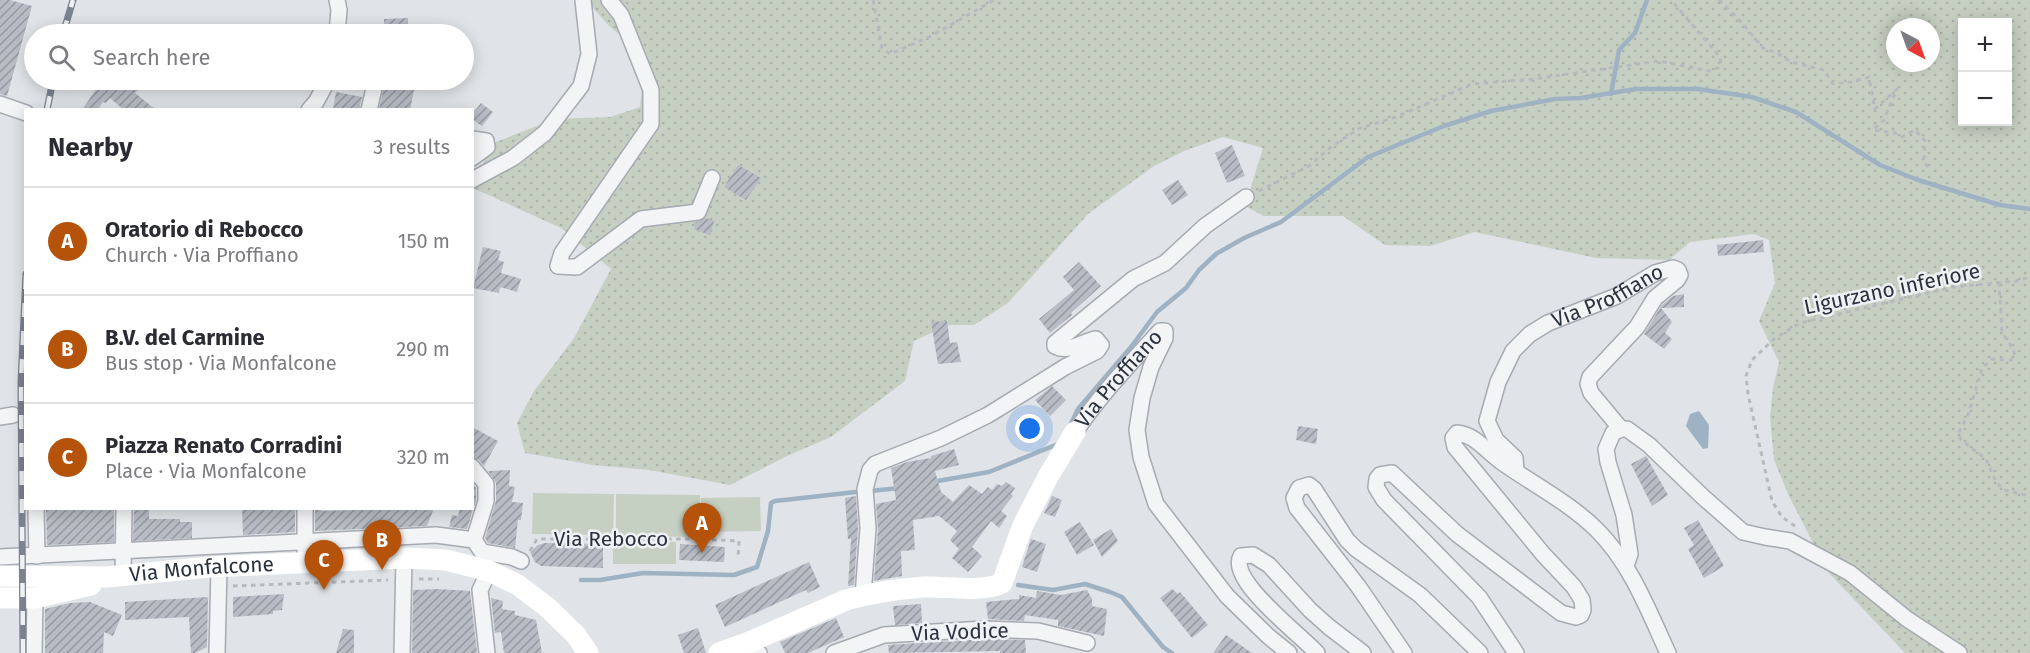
<!DOCTYPE html>
<html lang="en">
<head>
<meta charset="utf-8">
<style>
  body { margin:0; font-family:"Fira Sans",sans-serif; background:#f7f7f7; color:#2b2b33 }
  .controls { position:absolute; right:18px; top:18px; display:grid; overflow:hidden; border-radius:0px; box-shadow:0 3px 15px #0003 }
  .controls button { width:54px; height:54px; display:grid; place-items:center; padding:0; border:0; border-bottom:2px solid #e1e1e2; background:#fff; color:#2b2b33; font:30px sans-serif }
  .compass { position:absolute; left:1886px; top:18px; width:54px; height:54px; border-radius:50%; background:#fff; box-shadow:0 3px 15px #0003; rotate:139deg }
  .you { position:absolute; left:1030px; top:429px; width:21px; height:21px; margin:-15px; border:4px solid #fff; border-radius:50%; background:#1a73e8; box-shadow:0 0 0 9px #1a73e833 }
  .badge { display:grid; place-items:center; width:39px; height:39px; border-radius:50%; background:#b45309; color:#fff; font-size:20px; font-weight:700 }
  .pin { position:absolute; translate:-50% -50px; filter:drop-shadow(0 2px 3px #0008) }
  .pin::after { content:''; position:absolute; top:32px; width:21px; height:18px; background:inherit; clip-path:polygon(0 0,100% 0,50% 100%) }
  .list { margin:0; padding:0; list-style:none }
  h2 { display:flex; justify-content:space-between; align-items:center; height:78px; margin:0; padding:0 24px; font-size:26px }
  h2 small { font-size:20px; font-weight:400; color:#7c7c81 }
  .list li { display:grid; grid-template-columns:39px 1fr auto; gap:18px; align-items:center; box-sizing:border-box; height:108px; padding:0 24px; border-top:2px solid #e1e1e2 }
  .list b { display:block; font-size:22px; white-space:nowrap }
  .list p { margin:0; font-size:20px; white-space:nowrap; color:#7c7c81 }
  .list em { font-size:20px; font-style:normal; color:#7c7c81 }
  .icon { flex:none; width:33px; height:33px; fill:none; stroke:currentColor; stroke-width:2; stroke-linecap:round; stroke-linejoin:round }
  .map { position:relative; flex:none; width:2030px; height:653px; overflow:hidden }
  .search { position:absolute; background:#fff; box-shadow:0 3px 15px #0003; left:24px; top:24px; width:450px; height:66px; display:flex; align-items:center; gap:15px; box-sizing:border-box; padding:0 21px; border-radius:33px; color:#7c7c81; font-size:22px }
  .panel { position:absolute; background:#fff; box-shadow:0 3px 15px #0003; left:24px; top:108px; width:450px; height:402px; border-radius:0px }
  .map>svg:first-child { display:block }
</style>
</head>
<body>
<div class="map">
<svg width="2030" height="653" viewBox="0 0 2030 653">
  <defs>
    <pattern id="grass-dots" width="8" height="8" patternUnits="userSpaceOnUse" patternTransform="scale(1.5)"><rect width="8" height="8" fill="#c6d0c2"/><path d="M2 2h.1M6 6h.1" fill="none" stroke="#aab3a8" stroke-width="1.8" stroke-linecap="round"/></pattern>
    <pattern id="building-hatch" width="6" height="6" patternUnits="userSpaceOnUse" patternTransform="scale(1.5)"><rect width="6" height="6" fill="#b8bcc4"/><path d="M-1 1l2-2M0 6l6-6M5 7l2-2" fill="none" stroke="#9699a0"/></pattern>
  </defs>
  <rect width="100%" height="100%" fill="#e0e3e7"/>
  <path fill="url(#grass-dots)" fill-rule="evenodd" d="M586,0H2030V653H1905L1828,572L1788,494L1774,460L1770,417L1773,388L1779,362L1759,321L1775,283L1769,240L1754,234L1690,242L1669,260L1596,258L1475,232L1430,246L1385,245L1343,216H1264L1245,206L1263,148L1223,137L1184,151L1154,166L1088,214L1008,303L974,325H949L914,341L905,381L831,437L787,456L730,485L649,470L593,465L525,453L517,423L534,391L574,338L611,269L561,228L473,188L491,144L554,119L610,117L640,107L645,54L609,26ZM1962,22H2008V122H1962ZM1895,27H1931V63H1895Z"/>
  <path fill="#c6d0c2" d="M533,493L614,494L613,535L532,534Z
    M616,494L700,495L699,537L616,536Z
    M760,497L761,531L701,532V498Z
    M676,542V564H613V543Z"/>
  <path fill="#9eb2c4" d="M1699,411L1709,425L1708,448L1703,449L1686,426L1690,414Z"/>
  <g fill="none" stroke-linecap="round" stroke-linejoin="round">
    <path stroke="#9eb2c4" stroke-width="4.5" d="M1611,94L1619,50L1635,33L1647,0
      M1069,428L1078,409L1131,347L1157,312L1186,288L1199,270L1216,254L1244,238L1281,222L1368,157L1444,126L1491,111L1555,99L1581,98L1636,89H1698L1752,97L1796,112L1880,165L1918,180L2000,205L2030,209
      M932,482L989,472L1058,444
      M870,491L900,488
      M581,580H600L643,573L734,575L757,567L768,531L771,503L775,501L856,492
      M1018,585L1053,590L1085,584L1110,592L1122,597L1163,647L1172,653"/>
  </g>
  <path fill="url(#building-hatch)" d="M0,0H10L32,6L7,96L0,94Z
    M408,18V34H384V19Z
    M102,80H147L135,93L156,110H124L110,98L106,103L103,102L97,110H82Z
    M385,80H416L410,110H379Z
    M336,92L362,97L359,110H333Z
    M481,103L493,112L482,126L472,119V114Z
    M1232,145L1245,176L1227,183L1215,153Z
    M738,165L761,178L746,200L724,187Z
    M1178,180L1188,195L1172,205L1162,190Z
    M706,218L714,221L710,235L694,229L696,222Z
    M1763,240L1764,252L1718,256L1717,245Z
    M483,247L501,251L498,260L504,262L501,273L521,279L517,292L500,287L499,293L473,288Z
    M1079,262L1101,286L1071,313L1072,315L1050,333L1039,319L1074,290L1063,277Z
    M1684,294V307L1661,308L1672,322L1665,333L1672,339L1664,349L1644,334L1662,305L1673,296Z
    M947,321L950,343L957,342L961,362L938,364L931,322Z
    M1052,386L1066,400L1050,416L1035,400Z
    M1298,426L1318,429L1316,444L1296,440Z
    M472,427L498,441L484,466L479,460L472,458Z
    M954,449L959,465L935,471L941,492L953,502L969,485L982,494L988,487L992,490L997,484L1002,486L1006,482L1015,488L1011,494L1013,496L1001,511L1007,516L999,528L991,521L972,547L982,556L968,572L952,558L959,549L950,540L957,531L939,516L913,520L915,550L901,551L902,576L874,581L878,529L876,504L896,500L891,468L907,462L931,458V456Z
    M1646,456L1668,495L1652,506L1631,464Z
    M510,470L509,486L515,487L512,502L523,503L521,520H518L515,548L488,543L485,538L496,501V483L488,471Z
    M472,483L476,488V500L467,529L449,527L452,515L458,516L460,508H472Z
    M856,496L858,528L854,585L848,586L851,539H848L845,498Z
    M1052,496L1062,500L1055,517L1044,513Z
    M46,508H114V542L47,545Z
    M134,508H149V519H180V522H192V538L133,541Z
    M242,508H295V532L243,535Z
    M315,508H322V511L434,508L427,526L315,531Z
    M1698,520L1724,566L1704,578L1688,549L1694,545L1684,528Z
    M1080,522L1094,545L1077,555L1064,532Z
    M1111,529L1118,541L1102,557L1093,540Z
    M1031,539L1046,544L1037,572L1022,567Z
    M545,543L603,544V568L541,566L535,562L530,552L538,545Z
    M680,544L725,547L724,562L679,560Z
    M809,562L820,587L808,593L806,590L725,627L715,605Z
    M438,589L470,591L477,653H412L413,590Z
    M1172,589L1178,594L1180,592L1208,625L1192,638L1160,598Z
    M1087,590L1092,599V606L1107,609L1104,636L1058,626V620L1025,615L1024,621L988,619L986,602L1019,599V595L1036,598L1037,591L1061,595Z
    M284,594L282,610L273,611V614L233,617V597Z
    M208,597L207,647L195,653H191L189,617L125,620V602Z
    M491,598L503,601L502,609L515,611V615L536,620L542,653H504L501,632L495,633Z
    M90,602L122,615L113,636L104,632L103,653H45V609L70,603Z
    M921,604L922,623L895,625L893,606Z
    M836,618L844,637L808,653H785L780,642Z
    M698,628L706,653H684L678,635Z
    M343,629L354,630V653H336Z
    M1226,635L1252,653H1213Z
    M984,639L1025,640L1026,653H1000V651L889,653L888,645Z"/>
  <g fill="none" stroke-linecap="round" stroke-linejoin="round">
    <defs>
      <g id="street">
        <path d="M337,0L339,10L337,34"/>
        <path d="M609,0L621,15L651,90V124L562,253L558,266L577,267L641,219L698,212L712,178"/>
        <path d="M0,104L26,113"/>
        <path d="M309,110L316,102L328,80"/>
        <path d="M369,110L376,80"/>
        <path d="M472,139L486,141L487,147L472,158"/>
        <path d="M472,180L513,158L545,133L581,86L589,54L583,0"/>
        <path d="M0,417L13,415"/>
        <path id="s1" d="M1075,432C1100,395 1130,364 1160,331H1165V338L1151,367L1142,398L1137,430L1141,457L1156,504L1227,596L1268,636L1289,653"/>
        <path d="M472,467L486,484V501L474,540"/>
        <path id="s2" d="M1516,471L1515,458L1496,440L1487,421L1498,382L1513,351L1530,334L1548,323L1617,296L1655,273L1673,268L1678,270L1680,275L1677,280L1655,298L1637,327L1590,377L1588,384L1591,393L1621,429"/>
        <path d="M36,508L37,556"/>
        <path d="M305,508V550"/>
        <path d="M474,540L482,552L512,557L521,561"/>
        <path d="M0,557L436,535L474,540"/>
        <path d="M1626,566L1630,554L1624,515L1608,462L1606,449L1613,433L1621,429H1627L1649,445L1703,497L1743,532L1765,537L1790,541L1850,573L1907,619L1959,653"/>
        <path d="M123,575L124,508"/>
        <path d="M863,596L868,528L865,489L870,470L875,464L941,438L988,415L1065,367L1097,351L1101,345L1096,339C1083,341 1069,354 1055,346V343L1133,279L1165,263L1205,226L1246,197"/>
        <path d="M747,643L759,653"/>
        <path d="M34,653L35,598"/>
        <path d="M217,653L219,567"/>
        <path d="M402,653L404,558"/>
        <path d="M487,653L480,590L489,571"/>
        <path d="M834,653L884,635L984,629L1038,631L1087,643"/>
        <path d="M1317,653C1302,636 1227,580 1241,556L1253,555L1269,565L1310,610L1329,627L1363,653"/>
        <path d="M1404,653L1358,586L1297,508L1294,498L1299,488L1309,485L1314,489L1347,540L1356,549L1420,595L1480,653"/>
        <path d="M1516,653L1479,597L1384,500L1376,487L1377,479L1380,475L1392,473L1457,534L1561,613L1576,617L1581,615L1583,610L1582,600L1574,587L1543,554L1455,447L1453,438L1457,433C1475,434 1489,454 1503,463C1533,484 1571,504 1597,530C1631,564 1648,610 1668,653"/>
      </g>
    </defs>
    <use href="#street" stroke="#a6aab1" stroke-width="18"/>
    <path stroke="#b6babe" stroke-width="3" stroke-dasharray="4.5 4.5" stroke-linecap="butt" d="M873,0L882,48L890,54L931,36L994,0
      M1719,0L1744,25L1763,48L1777,53L1791,62L1824,70L1833,84L1851,82L1869,77L1875,109L1897,89L1884,120L1873,130L1895,133L1902,137L1915,130L1925,141L1924,162L1928,167
      M1259,191L1309,166L1331,147L1360,128L1396,117L1472,84L1533,79L1659,61L1709,71L1718,68L1721,63L1720,57L1671,0
      M1999,282L2002,332L2013,349L2015,356L2011,360L1992,359L1982,368L1968,415L1958,434L1961,440L1986,459L1996,482L2004,490L2025,495L2030,494
      M1795,526L1782,517L1772,501L1748,394L1746,376L1752,360L1774,339L1800,323L1953,287L2016,281L2030,277
      M530,551L537,539H697L739,541L738,558
      M419,579H439
      M233,586L388,580"/>
    <use href="#street" stroke="#f2f4f6" stroke-width="15"/>
    <g stroke="#fff" stroke-width="21">
      <path id="s3" d="M0,576L107,577L210,567L404,558L446,560L489,571L518,585L547,607L576,635L588,653"/>
      <path d="M0,598H35L91,585"/>
      <path d="M719,653L747,643L846,600C871,593 898,589 924,587C946,586 983,593 1002,583L1023,525L1049,475L1075,432"/>
    </g>
    <defs>
      <path id="rail" d="M63,34L73,0
        M47,110L53,80
        M23,653L21,382L26,274"/>
    </defs>
    <use href="#rail" stroke="#7b838f" stroke-width="7"/>
    <use href="#rail" stroke="#eff2f5" stroke-width="4.5" stroke-dasharray="14" stroke-linecap="butt"/>
  </g>
  <g text-anchor="middle" dominant-baseline="central" stroke-width="5" stroke-linejoin="round" paint-order="stroke">
    <g font-size="21" fill="#2a323d" stroke="#eff2f5">
      <text transform="translate(1892 289) rotate(-12)">Ligurzano inferiore</text>
      <text stroke="none"><textPath href="#s2" startOffset="246">Via Proffiano</textPath></text>
      <text stroke="none"><textPath href="#s1" startOffset="69">Via Proffiano</textPath></text>
      <text x="611" y="539">Via Rebocco</text>
      <text stroke="none"><textPath href="#s3" startOffset="202">Via Monfalcone</textPath></text>
      <text transform="translate(960 632) rotate(-2)">Via Vodice</text>
    </g>
  </g>
</svg>
<div class="controls">
<button>+</button>
<button>−</button>
</div>
<svg class="compass" viewBox="-18 -18 36 36"><path d="M0-13l5 13h-10z" fill="#e53935"/><path d="M0 13l5-13h-10z" fill="#7c7c81"/></svg>
<div class="you"></div>
<div class="pin badge" style="left:702px;top:553px">A</div>
<div class="pin badge" style="left:382px;top:570px">B</div>
<div class="pin badge" style="left:324px;top:590px">C</div>
<div class="search"><svg class="icon" aria-label="search" viewBox="0 0 24 24"><circle cx="10" cy="10" r="6"/><path d="M15 15l6 6"/></svg>Search here</div>
<section class="panel">
<h2>Nearby<small>3 results</small></h2>
<ul class="list">
<li><span class="badge">A</span><div><b>Oratorio di Rebocco</b><p>Church · Via Proffiano</p></div><em>150 m</em></li>
<li><span class="badge">B</span><div><b>B.V. del Carmine</b><p>Bus stop · Via Monfalcone</p></div><em>290 m</em></li>
<li><span class="badge">C</span><div><b>Piazza Renato Corradini</b><p>Place · Via Monfalcone</p></div><em>320 m</em></li>
</ul>
</section>
</div>
</body>
</html>
